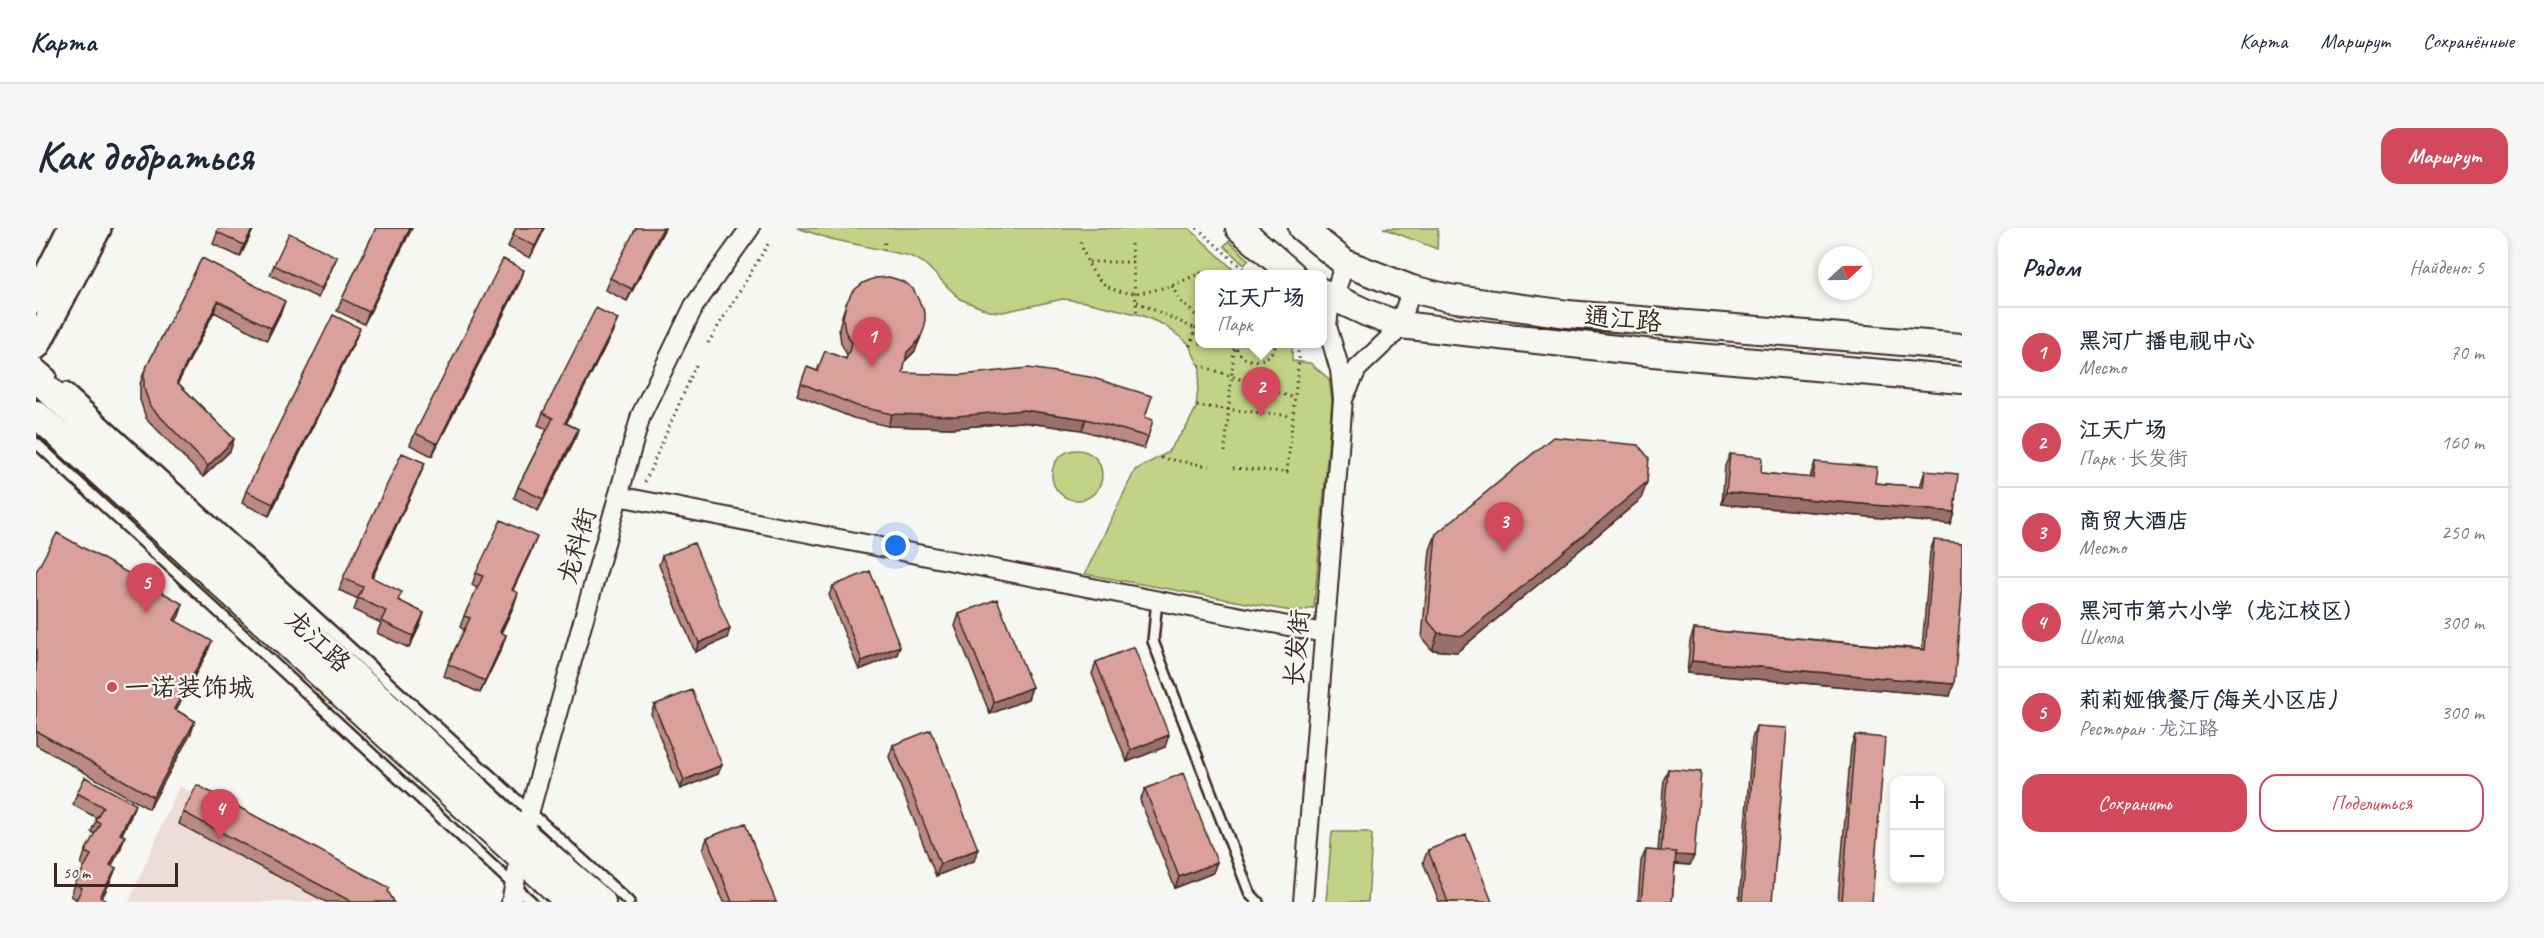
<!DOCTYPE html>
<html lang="ru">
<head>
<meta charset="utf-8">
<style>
  body { margin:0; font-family:Caveat,"LXGW WenKai TC",sans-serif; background:#f6f6f7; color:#1f2937 }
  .controls { position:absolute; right:18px; bottom:18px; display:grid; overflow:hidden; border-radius:12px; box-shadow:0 3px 9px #0003 }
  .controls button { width:54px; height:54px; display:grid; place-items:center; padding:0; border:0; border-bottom:2px solid #e0e1e3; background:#fff; color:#1f2937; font:30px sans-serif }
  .compass { position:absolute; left:1782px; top:18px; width:54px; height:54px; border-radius:50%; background:#fff; box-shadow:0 3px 9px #0003; rotate:68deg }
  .scale { position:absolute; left:18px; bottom:15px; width:124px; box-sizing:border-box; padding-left:6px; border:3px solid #3b2a1e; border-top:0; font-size:16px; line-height:21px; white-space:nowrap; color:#3b2a1e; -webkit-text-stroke:4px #f6f6f2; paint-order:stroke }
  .you { position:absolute; left:860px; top:318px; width:21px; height:21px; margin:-15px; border:4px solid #fff; border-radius:50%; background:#1a73e8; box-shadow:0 0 0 9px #1a73e833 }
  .badge { display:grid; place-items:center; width:39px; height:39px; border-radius:50%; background:#d1495b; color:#fff; font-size:20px; font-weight:700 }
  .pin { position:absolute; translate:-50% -50px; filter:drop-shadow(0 2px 3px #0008) }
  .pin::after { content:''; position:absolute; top:32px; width:21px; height:18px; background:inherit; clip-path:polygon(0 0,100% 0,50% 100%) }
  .popup { position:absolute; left:1159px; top:42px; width:132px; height:78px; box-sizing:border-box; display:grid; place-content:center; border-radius:12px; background:#fff; filter:drop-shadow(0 2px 4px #0005); font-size:20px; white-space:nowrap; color:#747a83 }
  .popup b { font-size:22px; color:#1f2937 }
  .popup::after { content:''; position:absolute; left:50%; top:100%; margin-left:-12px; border:12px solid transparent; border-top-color:#fff }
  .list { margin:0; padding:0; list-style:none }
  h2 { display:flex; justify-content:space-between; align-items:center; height:78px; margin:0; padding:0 24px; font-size:26px }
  h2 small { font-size:20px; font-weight:400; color:#747a83 }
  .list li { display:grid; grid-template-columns:39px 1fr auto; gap:18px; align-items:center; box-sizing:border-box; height:90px; padding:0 24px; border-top:2px solid #e0e1e3 }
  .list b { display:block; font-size:22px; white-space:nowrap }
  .list p { margin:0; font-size:20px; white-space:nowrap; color:#747a83 }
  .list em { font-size:20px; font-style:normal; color:#747a83 }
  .actions { display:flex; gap:12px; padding:18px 24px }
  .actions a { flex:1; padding:14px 0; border:2px solid #d1495b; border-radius:18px; text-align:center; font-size:21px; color:#d1495b }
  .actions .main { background:#d1495b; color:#fff }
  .map { position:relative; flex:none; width:1926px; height:674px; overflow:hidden; border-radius:18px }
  header { display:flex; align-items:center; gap:36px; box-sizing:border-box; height:84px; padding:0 30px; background:#fff; border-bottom:2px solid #e0e1e3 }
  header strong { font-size:28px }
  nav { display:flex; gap:33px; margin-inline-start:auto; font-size:21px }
  .intro { display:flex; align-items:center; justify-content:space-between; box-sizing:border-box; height:144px; padding:0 36px }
  h1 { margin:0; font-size:42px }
  .button { padding:15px 27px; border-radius:18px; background:#d1495b; color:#fff; font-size:21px; font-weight:700 }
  main { display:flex; gap:36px; padding:0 36px }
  aside { flex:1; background:#fff; border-radius:18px; box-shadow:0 3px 9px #0003 }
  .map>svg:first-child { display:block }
</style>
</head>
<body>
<header>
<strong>Карта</strong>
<nav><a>Карта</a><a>Маршрут</a><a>Сохранённые</a></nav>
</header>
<div class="intro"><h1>Как добраться</h1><a class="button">Маршрут</a></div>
<main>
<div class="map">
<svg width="1926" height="674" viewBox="0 0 1926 674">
  <rect width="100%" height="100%" fill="#f6f6f2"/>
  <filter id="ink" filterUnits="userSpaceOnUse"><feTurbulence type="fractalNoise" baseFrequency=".0167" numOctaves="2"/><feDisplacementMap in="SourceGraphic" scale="12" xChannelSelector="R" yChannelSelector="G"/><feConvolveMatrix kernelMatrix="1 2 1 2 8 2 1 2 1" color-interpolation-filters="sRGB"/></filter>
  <g filter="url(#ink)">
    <path fill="#eedcd8" d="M143,558L351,665L357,674H93Z"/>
    <path fill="#c2d387" stroke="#7e7e52" stroke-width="1.5" d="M761,0H1153L1202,46H1164V116H1256V133L1274,135L1293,151L1296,173L1278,380L1261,384L1049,346L1099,242L1131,225L1151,198L1160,180L1164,140L1152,115L1128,97L1105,87L1050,74L1027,71L967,84L953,83L924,71L888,35L874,28L795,11Z
      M1347,0H1402L1401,21Z
      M1193,13L1213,32L1208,37L1188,18Z
      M1016 247a25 25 0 1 1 50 0a25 25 0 1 1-50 0Z
      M1296,604H1332L1336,607L1332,674H1290Z"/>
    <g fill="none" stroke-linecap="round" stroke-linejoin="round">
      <defs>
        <path id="lane" d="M0,134L15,147
          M30,160L593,674
          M0,215L496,674
          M1121,372L1117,413L1214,666L1222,674"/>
        <path id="street" d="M1308,169L1321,141L1361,103L1376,61
          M582,268L1288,405
          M475,674L494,582L605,187L658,78L714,0
          M1267,674L1307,171L1304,142L1291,98L1293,82L1309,35"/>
        <path id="secondary" d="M1203,0L1256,46
          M1266,0L1309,35L1376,61L1413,70L1532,86L1926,119
          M1286,64L1331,85L1364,97L1617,125L1926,152
          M0,150L489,607L566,674
          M0,186L533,674"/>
        <path id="primary" d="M0,71L36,0
          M0,117L61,0"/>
      </defs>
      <use href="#lane" stroke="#3b2a1e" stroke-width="14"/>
      <use href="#street" stroke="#3b2a1e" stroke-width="22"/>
      <use href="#secondary" stroke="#3b2a1e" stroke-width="30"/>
      <use href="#primary" stroke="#3b2a1e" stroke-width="32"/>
      <path stroke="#3b2a1e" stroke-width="3" stroke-dasharray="1.5 4.5" stroke-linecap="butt" d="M1161,0L1213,46
        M1045,14C1062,87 1117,66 1165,45L1174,46
        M1095,16L1101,86
        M848,22L849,12
        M1053,34H1097
        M1136,58L1144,73L1163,90
        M1101,74L1160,101
        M672,115L734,13
        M1197,116L1206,129C1221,137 1235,131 1240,116
        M1154,118L1163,91
        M1163,137L1258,170
        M1161,178L1256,188
        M1189,224L1198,120
        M1125,230L1173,238
        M1197,240L1251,244L1263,130L1261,116
        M609,254L661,135"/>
      <use href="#lane" stroke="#f6f6f2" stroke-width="9"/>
      <use href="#street" stroke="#f6f6f2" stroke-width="18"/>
      <use href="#secondary" stroke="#f6f6f2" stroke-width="26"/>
      <use href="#primary" stroke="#f6f6f2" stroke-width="27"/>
    </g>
    <path fill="#bb8a85" stroke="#3b2a1e" stroke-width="1.5" d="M183,0H218L204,29L177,16Z
      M340,0H376L328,96L301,83L306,71Z
      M480,0H509L494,30L472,19Z
      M629,0L591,73L569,62L574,50Z
      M301,29L297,38L282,70L234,47L238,37Z
      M166,30L245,84L231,112L178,84L142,155L198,211L194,223L167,249L110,190L104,172V156L108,144Z
      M488,42L484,54L396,228L374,217L379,205Z
      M810,76L884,110L879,123L869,133L867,145L1109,189L1112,209L1108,221L1046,202L984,194L917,200L852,198L817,190L761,167L771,139L781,143L810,131L811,127L805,115L803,101L806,88Z
      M324,100L319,112L233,288L206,275L210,263Z
      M577,103L530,195L542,201L538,213L502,283L478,270L482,259L511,201L502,197L507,185Z
      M1694,226L1725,245L1774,250L1775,246L1779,234L1839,255L1884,259L1889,243L1918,284L1914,296L1686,276L1689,238Z
      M389,235L384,247L336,350L363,373L388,385L384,397L373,420L341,405L345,395L318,382L322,371L303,362L307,350Z
      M1605,271L1421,424L1396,422L1386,410L1394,322L1400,306Z
      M1898,312L1914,468L1651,445L1654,413L1658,401L1886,421L1894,324Z
      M496,321L477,362L478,377L465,405L470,407L466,419L444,465L408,448L412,436L428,402L424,399L428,388L441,360L436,357L440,345Z
      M626,328L691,410L659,424L623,337Z
      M0,344L147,376L140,393L171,425L140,482L159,493L155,505L113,581L0,517Z
      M797,358L861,427L823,442L793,367Z
      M923,386L996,459L992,471L954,486L919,398Z
      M1060,434L1129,519L1091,534L1056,446Z
      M618,477L682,546L644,561L615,486Z
      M1720,498L1736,674H1703L1716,510Z
      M1819,507L1836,674H1802L1815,519Z
      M857,517L938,633L900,648L853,529Z
      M1632,541L1658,628L1654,637L1639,636L1636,674H1602L1605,633L1610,622L1622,623L1628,551Z
      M1109,561L1177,645L1139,660L1104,572Z
      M41,565L95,588L86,606L85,620L75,638L80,640L75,652L66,670L40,671L35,668L39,656L49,638L45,636L49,624L59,606L55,604L61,590L37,577Z
      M147,584L352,664L358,674H290L143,596Z
      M671,610L740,674H687L667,622Z
      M1392,622L1456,674H1403L1387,634Z"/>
    <path fill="#99706c" stroke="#3b2a1e" stroke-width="1.5" d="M217,0H218L204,29L208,17Z
      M374,0H376L328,96L333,84Z
      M508,0H509L494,30L499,18Z
      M627,0H629L591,73L596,61Z
      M301,29L297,38L282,70L285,61Z
      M488,42L484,54L396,228L401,216Z
      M182,73L178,84L136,166L141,154Z
      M249,73L245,84L231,112L235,100Z
      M582,91L577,103L525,206L529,195Z
      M324,100L319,112L233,288L237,276Z
      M884,111L879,123L866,136L871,124Z
      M988,182L1050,191L1046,202L984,194L917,200L852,198L856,186Z
      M542,201L538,213L502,283L507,271Z
      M198,211L194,223L167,249L172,238Z
      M389,235L384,247L331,361L335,349Z
      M1611,254L1605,271L1421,424L1396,422L1402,405Z
      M1690,264L1918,284L1914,296L1686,276Z
      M501,309L496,321L471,374L476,362Z
      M482,365L478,377L460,416L464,404Z
      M147,376L143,388L134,404L138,392Z
      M388,385L384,397L373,420L377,408Z
      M694,401L691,410L659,424L663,415Z
      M470,407L466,419L444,465L449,453Z
      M176,413L171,425L134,493L138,481Z
      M864,418L861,427L823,442L826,433Z
      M1656,433L1918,456L1914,468L1651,445Z
      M996,459L992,471L954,486L958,474Z
      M159,493L155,505L113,581L117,569Z
      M1133,507L1129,519L1091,534L1095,522Z
      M686,537L682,546L644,561L648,552Z
      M99,576L95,588L80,618L84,606Z
      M89,608L85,620L70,649L74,637Z
      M942,621L938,633L900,648L904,636Z
      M1625,625L1658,628L1654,637L1621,634Z
      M1181,634L1177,645L1139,660L1143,649Z
      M80,640L75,652L64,674V669Z"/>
    <path fill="#daa09b" stroke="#3b2a1e" stroke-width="1.5" d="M183,0H217L208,17L181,4Z
      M340,0H374L333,84L306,71Z
      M480,0H508L499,18L477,7Z
      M600,0H627L596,61L574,50Z
      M253,5L301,29L285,61L238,37Z
      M166,30L249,73L235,100L182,73L141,154L198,211L172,238L114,178L108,160V144Z
      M467,31L488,42L401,216L379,205Z
      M853,49L866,53L877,61L889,85V98L884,111L871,124L867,145L925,147L992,140L1054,149L1116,168L1109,189L1117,192L1112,209L1050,191L988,182L921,188L856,186L821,178L765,155L771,139L781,143L789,123L810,131L816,115L809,103L807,89L810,76L816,64L827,55L839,50Z
      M560,80L582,91L529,195L542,201L507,271L482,259L517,190L507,185Z
      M297,87L324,100L237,276L210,263Z
      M1517,209L1602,217L1613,230L1611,254L1427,408L1402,405L1392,393L1400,306Z
      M366,225L389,235L335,349L366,364L362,372L388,385L377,408L345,393L350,383L322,370L327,359L307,350Z
      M1694,226L1726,229L1725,245L1777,250L1779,234L1841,239L1839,255L1887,259L1889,243L1922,246L1918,284L1690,264Z
      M465,292L501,309L476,362L482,365L464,404L470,407L449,453L412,436L434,390L428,388L447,348L440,345Z
      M21,305L147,376L138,392L176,413L138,481L159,493L117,569L0,503V344Z
      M1898,312L1926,315V365L1918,456L1656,433L1658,401L1889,422Z
      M658,315L694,401L663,415L626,328Z
      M834,343L864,418L826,433L797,358Z
      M961,371L996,459L958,474L923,386Z
      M1098,419L1133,507L1095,522L1060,434Z
      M656,462L686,537L648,552L618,477Z
      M1720,498L1751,500L1736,674H1706Z
      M895,502L942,621L904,636L857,517Z
      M1819,507L1849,510L1836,674H1806Z
      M1632,541L1665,544L1658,628L1640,627V624L1625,623Z
      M1147,545L1181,634L1143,649L1109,561Z
      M49,549L99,576L84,606L89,608L74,637L80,640L64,669L71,673L70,674H39L46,660L39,656L55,627L49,624L64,595L59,592L67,579L41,565Z
      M161,557L354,660L352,663L358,674H316L147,584Z
      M709,595L740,674H696L671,610Z
      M1430,607L1456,674H1412L1392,622Z
      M1610,622L1640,624L1636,674H1605Z
      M0,670L7,674H0Z"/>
  </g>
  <circle fill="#d1495b" stroke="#f6f6f2" stroke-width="2" cx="76" cy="459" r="6"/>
  <g text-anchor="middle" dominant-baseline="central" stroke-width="4.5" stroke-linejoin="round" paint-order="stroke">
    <g font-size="26" fill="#3b2a1e" stroke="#f6f6f2">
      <text transform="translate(1587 91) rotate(5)">通江路</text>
      <text transform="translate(541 318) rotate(-74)">龙科街</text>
      <text transform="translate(282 413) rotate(43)">龙江路</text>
      <text transform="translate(1261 420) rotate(-85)">长发街</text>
    </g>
    <g font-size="26" fill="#3b2a1e" stroke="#f6f6f2" text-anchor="start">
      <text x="88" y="459">一诺装饰城</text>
    </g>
  </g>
</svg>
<div class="controls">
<button>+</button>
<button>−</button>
</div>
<svg class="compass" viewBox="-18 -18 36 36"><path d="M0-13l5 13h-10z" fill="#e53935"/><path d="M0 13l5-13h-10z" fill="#747a83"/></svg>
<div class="scale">50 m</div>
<div class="you"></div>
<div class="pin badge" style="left:836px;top:139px">1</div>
<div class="pin badge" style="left:1225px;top:189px">2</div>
<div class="popup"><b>江天广场</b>Парк</div>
<div class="pin badge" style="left:1468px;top:324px">3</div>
<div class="pin badge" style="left:184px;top:611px">4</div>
<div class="pin badge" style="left:110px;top:385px">5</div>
</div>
<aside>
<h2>Рядом<small>Найдено: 5</small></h2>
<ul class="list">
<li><span class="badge">1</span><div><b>黑河广播电视中心</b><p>Место</p></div><em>70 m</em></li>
<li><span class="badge">2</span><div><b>江天广场</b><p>Парк · 长发街</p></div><em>160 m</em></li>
<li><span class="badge">3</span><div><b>商贸大酒店</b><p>Место</p></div><em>250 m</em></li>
<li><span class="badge">4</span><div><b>黑河市第六小学（龙江校区）</b><p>Школа</p></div><em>300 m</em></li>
<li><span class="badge">5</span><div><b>莉莉娅俄餐厅(海关小区店)</b><p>Ресторан · 龙江路</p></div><em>300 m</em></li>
</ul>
<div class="actions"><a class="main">Сохранить</a><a>Поделиться</a></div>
</aside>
</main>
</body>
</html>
